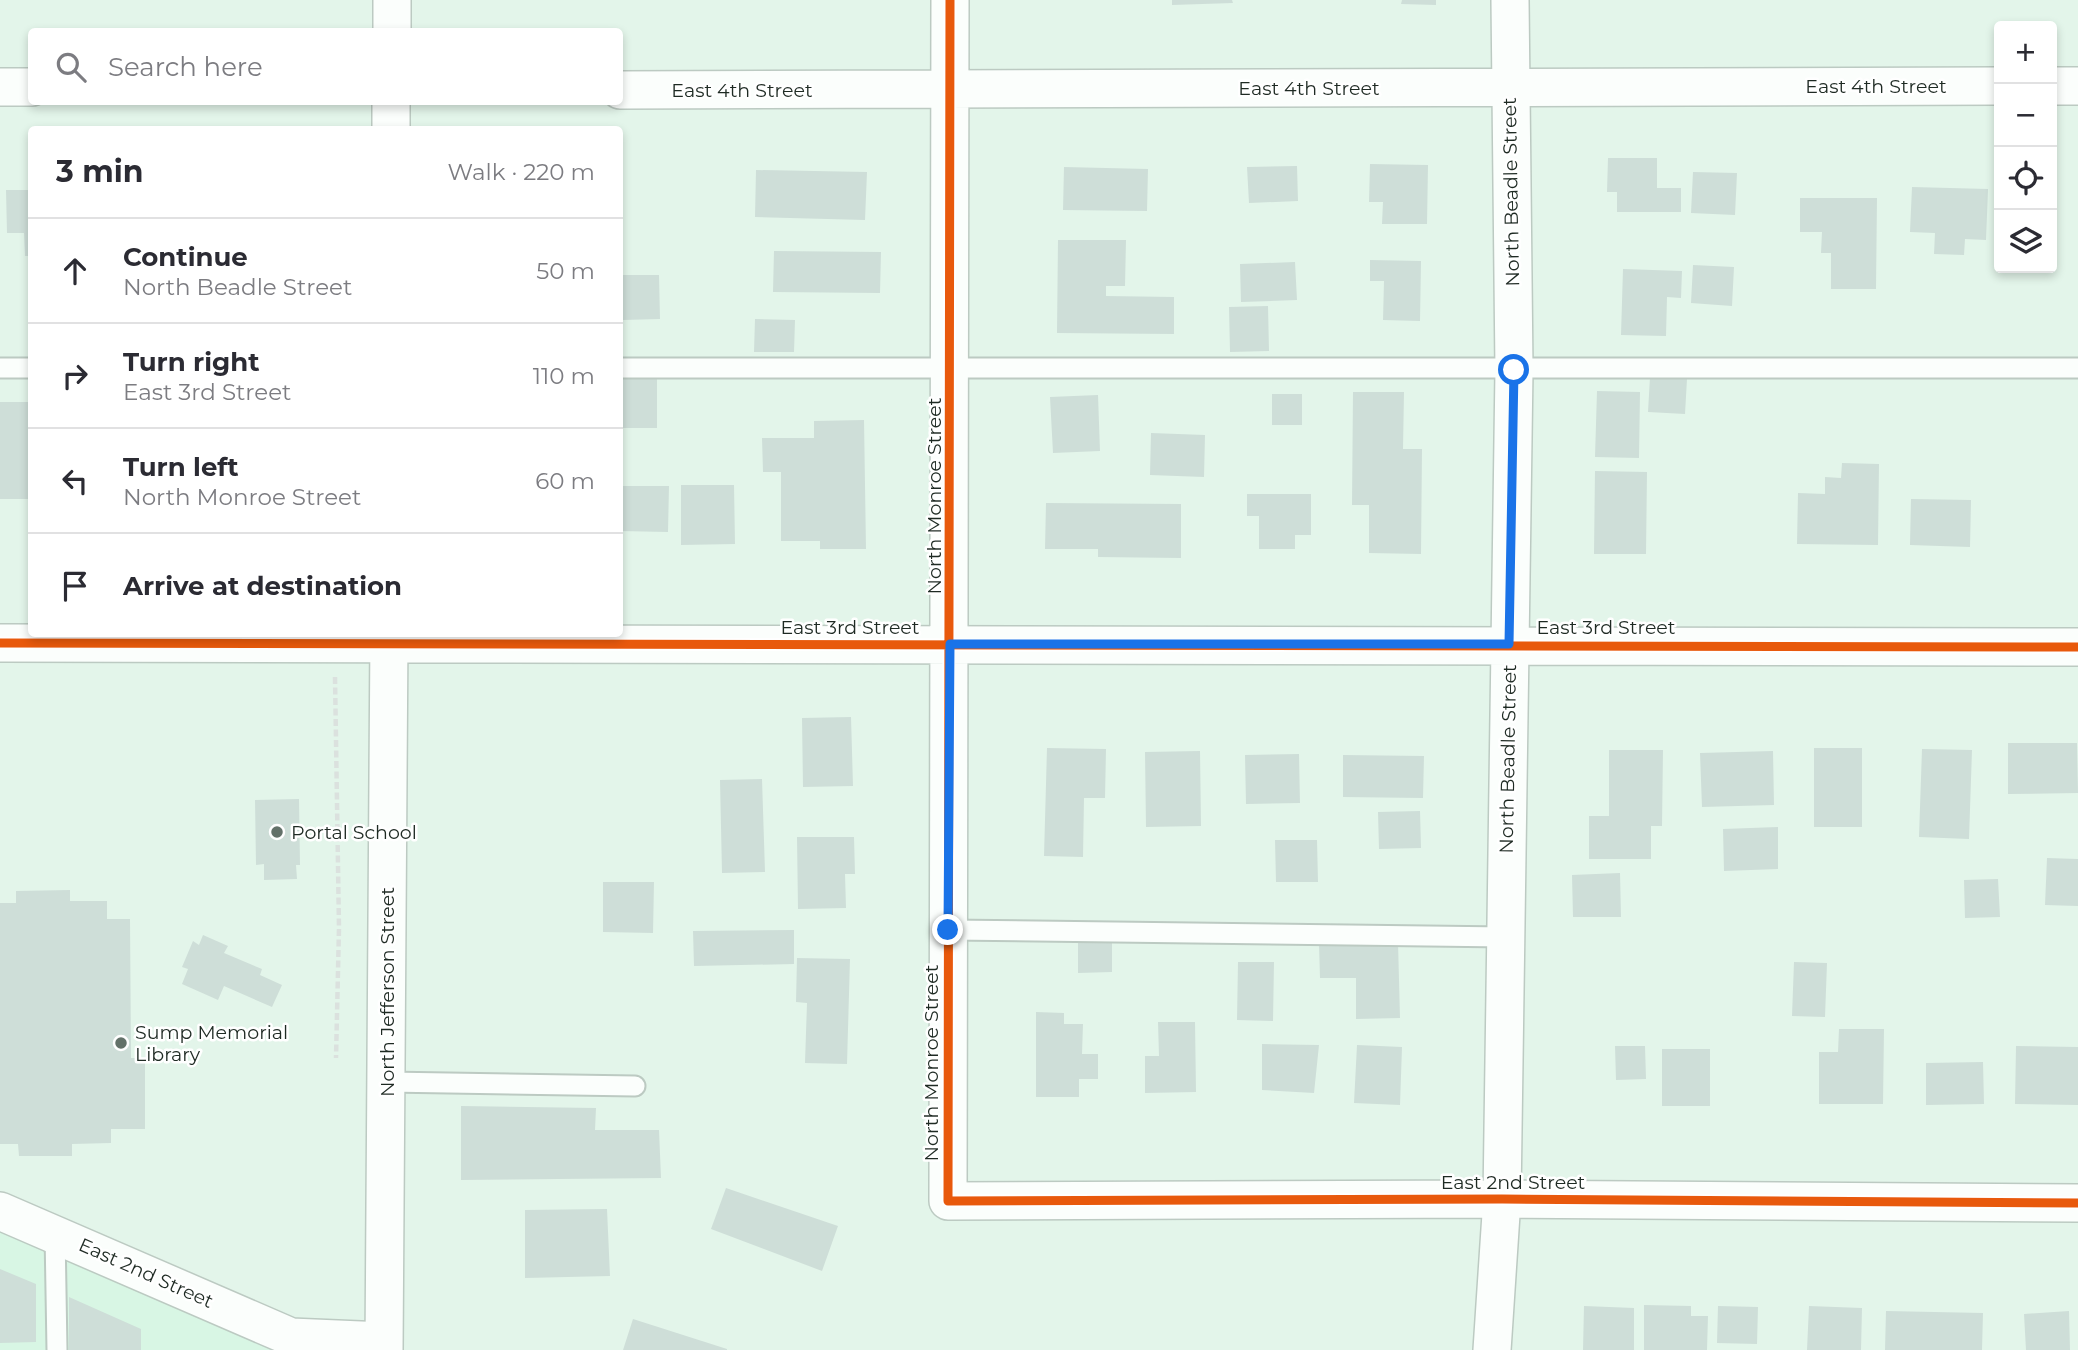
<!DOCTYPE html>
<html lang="en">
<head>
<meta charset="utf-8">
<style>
  body { margin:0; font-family:Montserrat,sans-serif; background:#f2f2f3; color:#2b2b33 }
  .controls { position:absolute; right:21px; top:21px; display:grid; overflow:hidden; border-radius:7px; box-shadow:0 4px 10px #0003 }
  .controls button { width:63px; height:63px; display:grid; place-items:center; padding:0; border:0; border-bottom:2px solid #e1e1e2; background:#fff; color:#2b2b33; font:35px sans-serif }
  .stop { position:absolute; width:21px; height:21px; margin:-16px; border:5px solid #1a73e8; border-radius:50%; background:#fff }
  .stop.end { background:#1a73e8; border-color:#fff; box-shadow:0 2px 7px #0008 }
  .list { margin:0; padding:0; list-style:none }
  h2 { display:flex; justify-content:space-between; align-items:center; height:91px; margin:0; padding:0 28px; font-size:30px }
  h2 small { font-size:23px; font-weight:400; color:#7c7c81 }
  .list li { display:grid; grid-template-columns:46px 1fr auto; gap:21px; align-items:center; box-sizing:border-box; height:105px; padding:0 28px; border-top:2px solid #e1e1e2 }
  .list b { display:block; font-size:26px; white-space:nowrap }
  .list p { margin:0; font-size:23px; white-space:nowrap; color:#7c7c81 }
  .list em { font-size:23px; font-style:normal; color:#7c7c81 }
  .icon { flex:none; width:38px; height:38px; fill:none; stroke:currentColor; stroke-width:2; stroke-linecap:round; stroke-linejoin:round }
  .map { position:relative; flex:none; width:2078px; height:1350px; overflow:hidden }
  .search { position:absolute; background:#fff; box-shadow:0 4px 10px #0003; left:28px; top:28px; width:595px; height:77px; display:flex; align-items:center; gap:18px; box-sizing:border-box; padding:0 24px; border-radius:7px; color:#7c7c81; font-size:26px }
  .panel { position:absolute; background:#fff; box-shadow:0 4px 10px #0003; left:28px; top:126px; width:595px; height:511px; border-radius:7px }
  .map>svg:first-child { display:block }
</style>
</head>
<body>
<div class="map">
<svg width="2078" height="1350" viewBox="0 0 2078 1350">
  <rect width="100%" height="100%" fill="#e3f5ea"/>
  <path fill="#d8f6e4" d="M0,1230L316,1350H0Z"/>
  <path fill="#ceded8" d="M1172,0H1232L1233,3L1172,5Z
    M1402,0H1436V5L1401,4Z
    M1608,158H1657V188H1681V212H1617V192H1607Z
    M1370,164L1428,165L1427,224H1382L1383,202H1369Z
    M1297,166L1298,201L1249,203L1247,167Z
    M1064,167L1148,169L1147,211L1063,210Z
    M756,170L867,172L865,220L755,217Z
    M1693,172L1737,173L1735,215L1691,213Z
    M1912,187L1988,189L1986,240L1965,239L1964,255L1934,254L1935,233L1910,232Z
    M6,190H32V256H25L24,233H7Z
    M1800,198H1877L1876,289H1831V253H1821L1822,232H1800Z
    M1058,240H1126L1125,286H1106V296L1174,297V334L1057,333Z
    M774,251L881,252L880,293L773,292Z
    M1370,260L1421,261L1420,321L1383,320L1384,281H1370Z
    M1295,262L1297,300L1241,302L1240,264Z
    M1693,265L1734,267L1732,306L1691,303Z
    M1623,269L1682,271L1681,298L1667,297L1666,336L1621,335Z
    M622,275H659L660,319L623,320Z
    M1268,306L1269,351L1230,352L1229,307Z
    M755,319L795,320L794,352H754Z
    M1650,377L1687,379L1685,414L1648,412Z
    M620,379H657V428H620Z
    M1597,391L1640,392L1639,458L1595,457Z
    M1353,392H1404L1403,449H1422L1421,554L1369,553V505H1352Z
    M1272,394H1302V425H1272Z
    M1098,395L1100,451L1053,453L1050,397Z
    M0,402H32V499H0Z
    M864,420L866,549H820V541H781V472H763L762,438H814V421Z
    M1151,433L1205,435L1204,477L1150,475Z
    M1842,463L1879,464L1878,545L1797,544L1798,493L1825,494V477L1841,478Z
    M1595,471L1647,472L1646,554H1594Z
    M681,485H734L735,544L681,545Z
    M620,486H669L668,532L620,531Z
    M1247,494H1311V535H1295V549H1259V516H1247Z
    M1911,499L1971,500L1970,547L1910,545Z
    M1046,503L1181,504V558L1098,557V549H1045Z
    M851,717L853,786L803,787L802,718Z
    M2008,743H2077L2078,793L2008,794Z
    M1047,748L1106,749L1105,798H1084L1083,857L1044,856Z
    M1814,748H1862V827H1814Z
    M1922,749L1972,750L1969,839L1919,837Z
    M1609,750H1663L1662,826H1651V859H1589V816H1609Z
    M1200,751L1201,826L1146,827L1145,752Z
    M1773,751L1774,805L1702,807L1700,753Z
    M1299,754L1300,803L1246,804L1245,755Z
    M1343,755L1424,756L1423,798L1343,797Z
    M762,779L765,872L722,873L720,780Z
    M299,799L300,865H296L297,879L264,880V864L256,865L255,800Z
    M1420,811L1421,848L1379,849L1378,812Z
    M1778,827V869L1724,871L1723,829Z
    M797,837H854L855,874H845L846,908L798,909Z
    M1275,840H1317L1318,882H1276Z
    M2047,858L2078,859V906L2045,905Z
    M1620,873L1621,917H1573L1572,875Z
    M1998,879L2000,917L1965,918L1964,880Z
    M603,882H654L653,933L603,932Z
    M70,890V901H107V919H130L131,1058H145V1129H111V1143L72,1144V1156H19L18,1144H0V903H16V891Z
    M794,930V964L694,966L693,931Z
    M203,935L228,946L224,953L262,969L260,975L282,985L272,1007L224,986L218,1000L182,984L188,969L182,967L193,941L199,945Z
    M1078,941H1112V972L1078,973Z
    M1398,942L1400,1018L1356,1019V978H1320L1319,944Z
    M797,958L850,959L847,1064L805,1063L807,1003L796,1002Z
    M1238,962H1274L1273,1021L1237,1020Z
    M1794,962L1827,963L1825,1017L1792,1016Z
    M1036,1012L1064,1013V1024H1083L1082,1054H1098V1079H1079V1097H1036Z
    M1158,1022H1195L1196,1092L1145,1093V1056H1159Z
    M1839,1029H1884L1883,1104H1819V1052H1838Z
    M1262,1044L1319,1045L1314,1093L1262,1090Z
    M1357,1045L1402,1047L1400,1105L1354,1103Z
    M1615,1046H1645L1646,1079L1616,1080Z
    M2016,1046L2078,1047V1105L2015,1104Z
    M1662,1049H1710V1106H1662Z
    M1983,1062L1984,1104L1926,1105V1063Z
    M461,1106L596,1108L595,1130H659L661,1178L461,1180Z
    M726,1188L838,1226L822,1271L711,1229Z
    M607,1209L610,1276L525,1278V1210Z
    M0,1269L36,1284V1342L0,1343Z
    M69,1297L141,1329V1350H69Z
    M1644,1305L1691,1306V1316H1708L1707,1350H1644Z
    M1584,1306L1634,1308V1350H1583Z
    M1718,1306L1758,1307L1757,1344L1717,1343Z
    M1809,1306L1862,1308L1861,1350H1807Z
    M1886,1311L1983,1313L1982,1350H1885Z
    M2069,1311L2070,1350H2026L2024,1314Z
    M633,1319L727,1349V1350H623Z"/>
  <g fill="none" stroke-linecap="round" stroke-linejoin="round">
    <defs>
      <path id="lane" d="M0,368H32
        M620,368H2078
        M949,930L1506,937
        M387,1082L635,1086
        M55,1233L57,1350"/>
      <path id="street" d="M950,0L948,1201L1502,1199L2078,1203
        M392,32V0
        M2052,86H2078
        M0,87H32
        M620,90L1999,86
        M391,102V130
        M0,643L2078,647
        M0,1211L291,1337L305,1350
        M291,1337L384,1341
        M384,1350L389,634
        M1492,1350L1502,1199L1514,370L1510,0"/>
    </defs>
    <use href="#lane" stroke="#bccac2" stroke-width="23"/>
    <use href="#street" stroke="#bccac2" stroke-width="40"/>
    <path stroke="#dbe1de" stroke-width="4.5" stroke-dasharray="7 3.5" stroke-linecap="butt" d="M335,677L339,928L336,1058"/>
    <use href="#lane" stroke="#fbfefc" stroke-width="19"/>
    <use href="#street" stroke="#fbfefc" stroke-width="37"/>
    <defs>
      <path id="cycleway" d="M950,0L948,1201L1502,1199L2078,1203
        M0,643L2078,647"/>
    </defs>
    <use href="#cycleway" stroke="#fff" stroke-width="13"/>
    <use href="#cycleway" stroke="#e8590c" stroke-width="9"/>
  </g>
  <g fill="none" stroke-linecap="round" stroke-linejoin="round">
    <path stroke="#1a73e8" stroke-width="9" d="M948,930L950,644H1509L1514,370"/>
  </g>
  <g fill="#637169" stroke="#fff" stroke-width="2.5">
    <circle cx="277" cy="832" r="7"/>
    <circle cx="121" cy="1043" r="7"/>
  </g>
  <g text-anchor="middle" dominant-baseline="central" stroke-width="5" stroke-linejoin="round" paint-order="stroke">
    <g font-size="19" fill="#1e2a23" stroke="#fff">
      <text x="1876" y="86">East 4th Street</text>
      <text x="1309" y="88">East 4th Street</text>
      <text x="742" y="90">East 4th Street</text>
      <text transform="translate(1511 192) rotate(-91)">North Beadle Street</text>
      <text transform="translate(934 496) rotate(-90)">North Monroe Street</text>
      <text x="850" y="627">East 3rd Street</text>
      <text x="1606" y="627">East 3rd Street</text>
      <text transform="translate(1508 759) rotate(-89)">North Beadle Street</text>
      <text transform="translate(387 992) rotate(-90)">North Jefferson Street</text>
      <text transform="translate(931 1063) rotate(-90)">North Monroe Street</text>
      <text x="1513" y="1182">East 2nd Street</text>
      <text transform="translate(146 1273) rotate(24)">East 2nd Street</text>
    </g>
    <g font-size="19" fill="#1e2a23" stroke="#fff" text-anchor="start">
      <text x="291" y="832">Portal School</text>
      <text x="135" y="1032">Sump Memorial<tspan x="135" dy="22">Library</tspan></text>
    </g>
  </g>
</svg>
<div class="controls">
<button>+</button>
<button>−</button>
<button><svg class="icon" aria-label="locate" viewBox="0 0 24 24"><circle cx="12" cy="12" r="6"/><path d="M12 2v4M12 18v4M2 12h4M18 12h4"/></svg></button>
<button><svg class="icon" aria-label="layers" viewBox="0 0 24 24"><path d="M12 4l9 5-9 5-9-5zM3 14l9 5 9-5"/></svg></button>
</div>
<div class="stop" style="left:1514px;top:370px"></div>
<div class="stop end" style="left:948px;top:930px"></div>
<div class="search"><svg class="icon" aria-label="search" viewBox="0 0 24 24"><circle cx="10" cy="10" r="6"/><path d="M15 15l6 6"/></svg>Search here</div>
<section class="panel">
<h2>3 min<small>Walk · 220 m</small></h2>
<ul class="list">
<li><svg class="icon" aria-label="ahead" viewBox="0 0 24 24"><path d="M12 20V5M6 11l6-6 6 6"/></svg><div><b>Continue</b><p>North Beadle Street</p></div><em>50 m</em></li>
<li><svg class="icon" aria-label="right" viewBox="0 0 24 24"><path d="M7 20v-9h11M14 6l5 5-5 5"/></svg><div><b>Turn right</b><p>East 3rd Street</p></div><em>110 m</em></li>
<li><svg class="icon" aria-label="left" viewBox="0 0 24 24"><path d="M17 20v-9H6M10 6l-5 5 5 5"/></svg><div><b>Turn left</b><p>North Monroe Street</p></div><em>60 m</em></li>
<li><svg class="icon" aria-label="arrive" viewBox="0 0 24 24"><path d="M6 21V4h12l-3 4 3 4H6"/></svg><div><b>Arrive at destination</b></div></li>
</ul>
</section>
</div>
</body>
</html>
